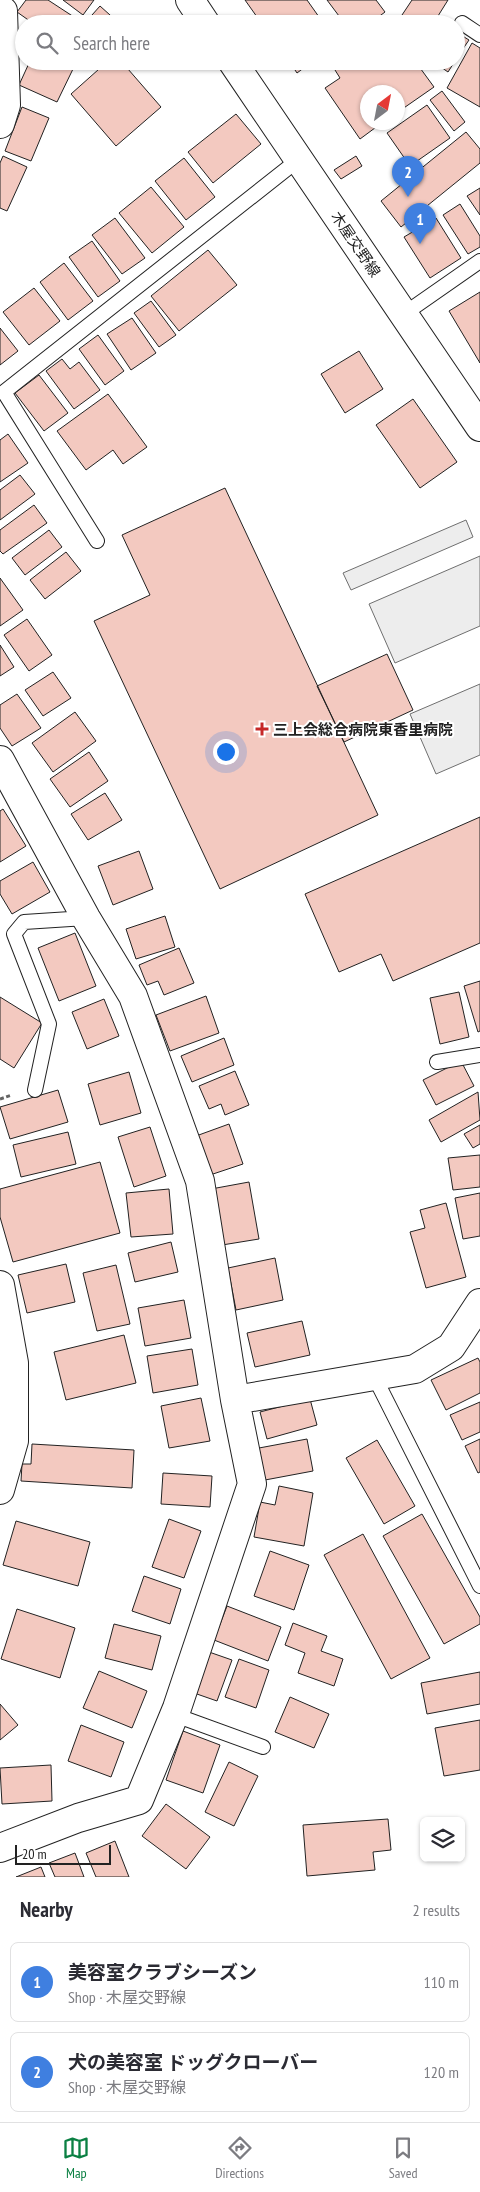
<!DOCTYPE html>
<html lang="en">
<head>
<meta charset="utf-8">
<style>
  body { margin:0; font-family:"PT Sans Narrow","Noto Sans JP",sans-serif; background:#f7f7f7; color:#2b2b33 }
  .controls { position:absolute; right:15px; bottom:15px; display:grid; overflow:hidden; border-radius:8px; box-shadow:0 1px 4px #0004 }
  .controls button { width:45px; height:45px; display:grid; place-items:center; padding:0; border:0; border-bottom:1px solid #e1e1e2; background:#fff; color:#2b2b33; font:25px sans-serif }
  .compass { position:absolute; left:360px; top:85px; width:45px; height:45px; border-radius:50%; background:#fff; box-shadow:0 1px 4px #0004; rotate:32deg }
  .scale { position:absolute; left:15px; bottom:12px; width:96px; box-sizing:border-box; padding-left:5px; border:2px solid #222; border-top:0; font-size:14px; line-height:18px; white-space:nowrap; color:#222; -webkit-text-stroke:4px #fff; paint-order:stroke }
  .you { position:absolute; left:225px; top:751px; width:18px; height:18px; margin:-12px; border:4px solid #fff; border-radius:50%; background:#1a73e8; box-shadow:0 0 0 8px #1a73e833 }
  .badge { display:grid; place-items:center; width:32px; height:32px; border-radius:50%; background:#0b8043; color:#fff; font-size:16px; font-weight:700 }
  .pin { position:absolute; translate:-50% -41px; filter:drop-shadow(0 1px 2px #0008) }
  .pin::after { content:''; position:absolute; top:26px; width:18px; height:15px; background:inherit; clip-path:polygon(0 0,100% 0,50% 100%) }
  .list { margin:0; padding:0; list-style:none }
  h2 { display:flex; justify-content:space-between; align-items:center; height:65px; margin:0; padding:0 20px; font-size:21px }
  h2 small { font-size:16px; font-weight:400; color:#7c7c81 }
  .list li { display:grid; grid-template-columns:32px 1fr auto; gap:15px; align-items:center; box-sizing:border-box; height:80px; margin:0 10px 10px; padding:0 10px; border:1px solid #e1e1e2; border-radius:8px }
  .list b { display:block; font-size:19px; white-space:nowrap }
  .list p { margin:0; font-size:16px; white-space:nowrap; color:#7c7c81 }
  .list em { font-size:16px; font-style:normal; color:#7c7c81 }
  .icon { flex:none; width:28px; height:28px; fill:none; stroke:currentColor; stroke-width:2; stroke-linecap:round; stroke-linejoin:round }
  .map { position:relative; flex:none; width:480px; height:1877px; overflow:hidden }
  .search { position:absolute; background:#fff; box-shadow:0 1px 4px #0004; left:15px; right:15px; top:15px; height:55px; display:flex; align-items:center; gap:12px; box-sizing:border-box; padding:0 18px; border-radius:28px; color:#7c7c81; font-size:19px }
  .sheet { height:245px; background:#fff }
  nav { display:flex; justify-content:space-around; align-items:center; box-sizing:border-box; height:70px; border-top:1px solid #e1e1e2; background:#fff; font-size:14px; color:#7c7c81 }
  nav a { display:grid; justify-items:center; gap:2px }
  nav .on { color:#0b8043 }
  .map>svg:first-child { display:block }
</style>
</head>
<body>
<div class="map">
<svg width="480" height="1877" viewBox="0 0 480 1877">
  <rect width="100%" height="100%" fill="#fff"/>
  <path fill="#ededed" stroke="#6f6f6f" d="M466,520L473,537L351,590L343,573Z
    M480,556V626L395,663L369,604Z
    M480,684V755L436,774L410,714Z"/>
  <path fill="#f3c9c0" stroke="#222" d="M26,0H48L74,17L70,24H34L17,12Z
    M63,0H94L83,15Z
    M245,0H307L324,24H262Z
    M327,0H376L385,12L369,24H345Z
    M412,0H448L433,24H403L398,21Z
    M100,6L120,24H84Z
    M456,32L469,40L456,59Z
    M472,43L480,48V107L447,88Z
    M30,61H55L73,69L57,102L19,85Z
    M108,61H121L161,107L116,146L71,94Z
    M289,61H313L297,73Z
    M415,61L434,87L398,112V92H368V122H383L360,139L325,88L340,78L330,62Z
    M432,61H455L448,72Z
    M442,91L465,122L454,131L430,100Z
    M427,105L450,138L410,166L387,133Z
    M22,107L49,118L31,161L5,151Z
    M236,114L261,144L213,183L188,152Z
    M466,132L480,149V163L401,227L381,201Z
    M3,156L27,167L7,211L0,208V163Z
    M356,156L362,166L341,179L334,170Z
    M184,158L215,197L186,220L155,181Z
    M151,187L184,227L152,253L119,213Z
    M480,188V215L467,196Z
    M460,204L480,236V247L468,254L443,215Z
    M115,218L145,258L122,274L92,235Z
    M436,218L461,258L430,278L404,237Z
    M92,241L120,281L98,297L69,257Z
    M208,250L237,285L179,331L151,296Z
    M64,263L93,301L68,320L40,282Z
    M34,288L60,321L29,345L3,312Z
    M480,292V363L449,311Z
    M151,301L176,335L159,347L134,313Z
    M132,318L156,353L131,370L107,334Z
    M0,328L18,351L0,365Z
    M98,335L124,371L105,385L79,349Z
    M359,351L383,389L345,413L321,374Z
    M62,359L70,369L79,362L100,390L74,409L46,371Z
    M39,375L68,413L44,431L15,393Z
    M108,394L147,447L123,464L113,450L86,470L57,431Z
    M413,399L457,462L420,488L376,425Z
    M8,434L28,463L0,482V440Z
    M20,475L35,494L0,520V490Z
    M225,488L378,815L220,889L94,621L150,595L122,535Z
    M34,505L47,523L3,554L0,551V530Z
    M49,530L62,547L25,575L12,558Z
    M66,552L81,571L45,599L30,580Z
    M0,578L23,610L0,626Z
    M27,619L52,655L29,671L4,635Z
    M0,645L14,667L0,676Z
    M387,654L413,710L344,742L317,686Z
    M53,672L71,698L43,716L25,690Z
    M17,694L41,728L12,746L0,728V705Z
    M75,712L96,741L53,772L32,743Z
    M89,752L108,781L70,807L50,779Z
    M105,793L122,820L88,840L71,814Z
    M3,809L26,846L0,862V811Z
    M480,817V943L393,981L381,954L339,972L305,894Z
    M139,851L153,889L113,905L98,866Z
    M33,862L50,892L12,914L0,894V881Z
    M165,916L175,947L136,959L126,929Z
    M75,933L96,986L59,1001L38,948Z
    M179,948L194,983L164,995L158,981L147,985L139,965Z
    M480,981V1031L478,1032L464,986Z
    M459,992L469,1037L440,1044L430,998Z
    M206,996L219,1033L170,1051L156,1015Z
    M0,997L42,1023L14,1068L0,1059Z
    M104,999L119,1036L87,1049L72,1012Z
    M224,1038L234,1065L192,1082L181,1056Z
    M461,1061L474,1086L436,1105L423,1080Z
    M235,1071L249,1105L225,1115L221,1104L209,1109L199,1086Z
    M129,1072L141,1113L100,1125L88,1084Z
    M58,1090L68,1122L10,1139L0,1107Z
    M478,1092L480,1120L441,1142L429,1120Z
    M229,1124L243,1164L210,1175L196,1136Z
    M480,1125V1144L473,1148L464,1134Z
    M150,1127L166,1176L134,1187L118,1137Z
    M68,1132L76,1164L21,1177L13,1145Z
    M480,1155V1187L453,1190L448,1158Z
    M100,1162L120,1233L13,1262L0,1217V1189Z
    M249,1182L259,1239L222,1245L211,1189Z
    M169,1189L173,1234L131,1237L126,1193Z
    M480,1193V1236L463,1239L455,1198Z
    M446,1203L466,1277L426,1288L410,1232L425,1228L420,1210Z
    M171,1242L178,1272L135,1282L128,1253Z
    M275,1258L283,1300L236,1310L228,1268Z
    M66,1264L75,1302L27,1313L18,1275Z
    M116,1265L130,1324L97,1331L83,1273Z
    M184,1300L191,1338L145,1346L138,1308Z
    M302,1321L310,1355L255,1367L247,1333Z
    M124,1335L136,1383L66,1400L54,1352Z
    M192,1349L198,1385L153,1393L147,1356Z
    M478,1358L480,1362V1393L446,1410L431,1380Z
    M201,1398L210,1441L169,1448L161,1406Z
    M310,1399L317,1425L267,1439L260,1412Z
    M480,1402V1432L462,1440L450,1415Z
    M307,1439L313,1471L265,1480L259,1448Z
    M480,1439V1472L478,1473L465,1446Z
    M377,1440L415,1506L384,1524L346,1458Z
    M32,1444L134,1450L132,1488L21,1481L22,1464H31Z
    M163,1473L212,1476L210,1507L161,1504Z
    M279,1486L313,1493L304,1546L254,1537L260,1502L275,1505Z
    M422,1514L480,1617V1624L444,1644L383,1536Z
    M169,1519L201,1531L184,1578L152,1567Z
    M16,1521L90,1542L78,1586L3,1565Z
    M363,1534L430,1658L391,1679L324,1555Z
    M270,1551L309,1565L294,1610L254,1596Z
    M144,1576L181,1589L170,1624L132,1611Z
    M227,1606L281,1627L268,1661L214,1640Z
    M17,1609L75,1628L60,1678L1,1659Z
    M293,1623L327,1636L321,1651L343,1659L334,1686L298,1673L305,1653L285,1645Z
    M114,1624L161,1636L152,1670L105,1658Z
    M209,1652L232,1660L217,1701L194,1693Z
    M239,1659L269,1670L256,1708L225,1697Z
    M99,1671L147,1691L132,1728L83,1708Z
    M480,1672V1704L427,1714L421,1683Z
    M290,1697L329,1714L314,1748L275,1732Z
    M0,1704L18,1725L0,1740Z
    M480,1720V1770L444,1776L435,1728Z
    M81,1725L124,1742L111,1777L68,1761Z
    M183,1731L220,1745L203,1793L166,1780Z
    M229,1762L258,1776L234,1826L205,1812Z
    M51,1765L52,1801L2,1804L0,1768Z
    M166,1804L210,1837L186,1869L142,1836Z
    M388,1819L391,1850L373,1852L375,1870L307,1876L303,1825Z
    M115,1841L129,1877H96L86,1853Z
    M75,1853L84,1877H55L49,1863Z
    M41,1867L45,1877H16Z"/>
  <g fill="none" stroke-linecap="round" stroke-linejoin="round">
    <defs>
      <path id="service" d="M462,23L480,35
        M404,314L480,261
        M97,541L4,392L298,160
        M437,1062L480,1055
        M35,1090L49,1024L14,934L24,922L86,918
        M374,1376L480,1586
        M175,1715L263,1747"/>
      <path id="minor" d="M0,124L6,105L3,11
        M0,760L86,918L133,996L200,1181L235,1400L252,1484L177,1708L139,1800L78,1818L0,1848
        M0,1285L14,1363V1441L0,1490
        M235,1400L415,1369L451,1347L480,1303"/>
      <path id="secondary" d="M190,0L206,24
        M232,61L480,427"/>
    </defs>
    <use href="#service" stroke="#222" stroke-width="16"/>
    <use href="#minor" stroke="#222" stroke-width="30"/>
    <use href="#secondary" stroke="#222" stroke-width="30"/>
    <path stroke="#646464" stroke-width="3" stroke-dasharray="4 2.5" stroke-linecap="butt" d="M0,1099L12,1095"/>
    <use href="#service" stroke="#fff" stroke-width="14"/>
    <use href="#minor" stroke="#fff" stroke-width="28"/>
    <use href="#secondary" stroke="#fff" stroke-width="28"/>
  </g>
  <path fill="#c62828" stroke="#fff" stroke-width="2" d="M259.5 721.5h5v5h5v5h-5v5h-5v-5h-5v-5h5z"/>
  <g text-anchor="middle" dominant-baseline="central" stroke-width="4" stroke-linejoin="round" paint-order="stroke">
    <g font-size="15" fill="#222" stroke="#fff">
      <text transform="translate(356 244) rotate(56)">木屋交野線</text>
    </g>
    <g font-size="15" font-weight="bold" fill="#222" stroke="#fff" text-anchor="start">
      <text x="273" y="729">三上会総合病院東香里病院</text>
    </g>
  </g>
</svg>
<div class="controls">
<button><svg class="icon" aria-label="layers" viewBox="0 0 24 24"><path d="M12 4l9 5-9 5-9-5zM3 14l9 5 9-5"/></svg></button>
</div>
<svg class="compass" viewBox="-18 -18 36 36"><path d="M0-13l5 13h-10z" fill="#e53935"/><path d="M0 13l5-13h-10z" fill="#7c7c81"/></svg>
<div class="scale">20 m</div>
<div class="you"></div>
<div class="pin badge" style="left:420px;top:244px;background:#3f7fe0">1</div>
<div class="pin badge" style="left:408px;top:197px;background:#3f7fe0">2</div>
<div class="search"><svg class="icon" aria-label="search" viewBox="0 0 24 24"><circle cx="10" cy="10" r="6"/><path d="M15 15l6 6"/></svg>Search here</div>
</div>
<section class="sheet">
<h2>Nearby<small>2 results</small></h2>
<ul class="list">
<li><span class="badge" style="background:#3f7fe0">1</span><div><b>美容室クラブシーズン</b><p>Shop · 木屋交野線</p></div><em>110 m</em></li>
<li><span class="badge" style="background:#3f7fe0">2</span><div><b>犬の美容室 ドッグクローバー</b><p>Shop · 木屋交野線</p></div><em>120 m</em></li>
</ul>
</section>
<nav>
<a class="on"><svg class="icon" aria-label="map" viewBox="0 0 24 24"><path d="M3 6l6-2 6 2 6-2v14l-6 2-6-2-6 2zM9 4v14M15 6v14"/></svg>Map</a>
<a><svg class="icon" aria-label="directions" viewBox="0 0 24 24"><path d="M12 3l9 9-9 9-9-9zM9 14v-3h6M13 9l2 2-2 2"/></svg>Directions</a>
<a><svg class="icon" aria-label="saved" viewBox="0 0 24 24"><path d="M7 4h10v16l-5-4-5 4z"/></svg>Saved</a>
</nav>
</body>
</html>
